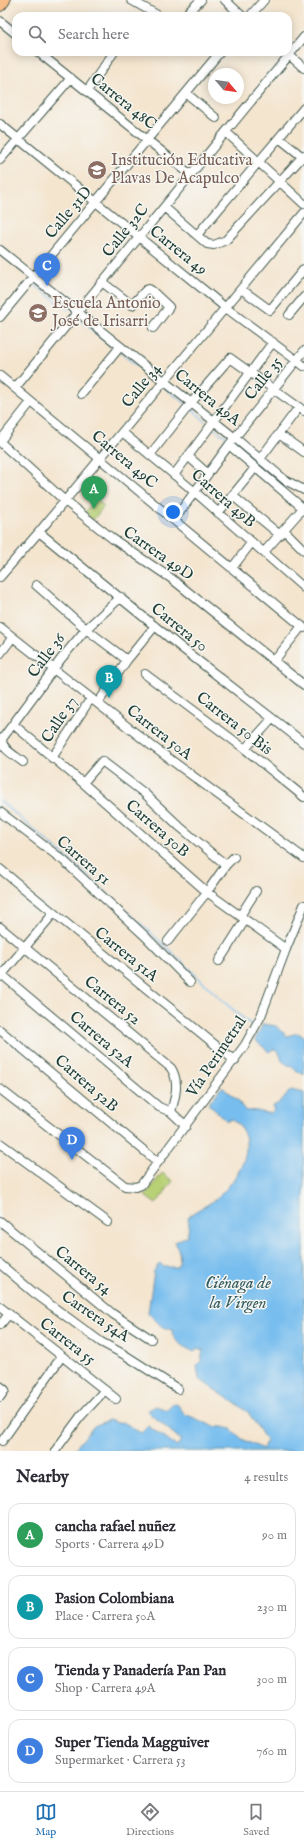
<!DOCTYPE html>
<html lang="en">
<head>
<meta charset="utf-8">
<style>
  body { margin:0; font-family:"IM FELL English",serif; background:#f2f2f3; color:#2b2b33 }
  .compass { position:absolute; left:208px; top:68px; width:36px; height:36px; border-radius:50%; background:#fff; box-shadow:0 2px 10px #0003; rotate:119deg }
  .you { position:absolute; left:173px; top:512px; width:14px; height:14px; margin:-10px; border:3px solid #fff; border-radius:50%; background:#1a73e8; box-shadow:0 0 0 6px #1a73e833 }
  .badge { display:grid; place-items:center; width:26px; height:26px; border-radius:50%; background:#1f6fb2; color:#fff; font-size:13px; font-weight:700 }
  .pin { position:absolute; translate:-50% -33px; filter:drop-shadow(0 1px 2px #0008) }
  .pin::after { content:''; position:absolute; top:21px; width:14px; height:12px; background:inherit; clip-path:polygon(0 0,100% 0,50% 100%) }
  .list { margin:0; padding:0; list-style:none }
  h2 { display:flex; justify-content:space-between; align-items:center; height:52px; margin:0; padding:0 16px; font-size:17px }
  h2 small { font-size:13px; font-weight:400; color:#7c7c81 }
  .list li { display:grid; grid-template-columns:26px 1fr auto; gap:12px; align-items:center; box-sizing:border-box; height:64px; margin:0 8px 8px; padding:0 8px; border:1px solid #e1e1e2; border-radius:12px }
  .list b { display:block; font-size:15px; white-space:nowrap }
  .list p { margin:0; font-size:13px; white-space:nowrap; color:#7c7c81 }
  .list em { font-size:13px; font-style:normal; color:#7c7c81 }
  .icon { flex:none; width:22px; height:22px; fill:none; stroke:currentColor; stroke-width:2; stroke-linecap:round; stroke-linejoin:round }
  .map { position:relative; flex:none; width:304px; height:1451px; overflow:hidden }
  .search { position:absolute; background:#fff; box-shadow:0 2px 10px #0003; left:12px; right:12px; top:12px; height:44px; display:flex; align-items:center; gap:10px; box-sizing:border-box; padding:0 14px; border-radius:12px; color:#7c7c81; font-size:15px }
  .sheet { height:340px; background:#fff }
  nav { display:flex; justify-content:space-around; align-items:center; box-sizing:border-box; height:56px; border-top:1px solid #e1e1e2; background:#fff; font-size:11px; color:#7c7c81 }
  nav a { display:grid; justify-items:center; gap:2px }
  nav .on { color:#1f6fb2 }
  .map>svg:first-child { display:block }
</style>
</head>
<body>
<div class="map">
<svg width="304" height="1451" viewBox="0 0 304 1451">
  <rect width="100%" height="100%" fill="#f6f6f2"/>
  <filter id="ink" filterUnits="userSpaceOnUse"><feTurbulence type="fractalNoise" baseFrequency=".025" numOctaves="2"/><feDisplacementMap in="SourceGraphic" scale="8" xChannelSelector="R" yChannelSelector="G"/><feConvolveMatrix kernelMatrix="1 2 1 2 8 2 1 2 1" color-interpolation-filters="sRGB"/></filter>
  <filter id="wash" filterUnits="userSpaceOnUse"><feTurbulence type="fractalNoise" baseFrequency=".012" numOctaves="4" result="noise"/><feDisplacementMap in="SourceGraphic" scale="16" xChannelSelector="R" yChannelSelector="G"/><feGaussianBlur stdDeviation="0.9" result="paint"/><feColorMatrix in="noise" values="0 0 0 0 0 0 0 0 0 0 0 0 0 0 0 0 0 1.4 0 .05"/><feComposite in="paint" operator="in"/></filter>
  <g filter="url(#wash)">
    <rect width="100%" height="100%" fill="#f4e5cf"/>
    <path fill="#b7d075" stroke="#6b8654" d="M96,499L104,506L93,520L84,513Z
      M162,1173L173,1181L156,1204L145,1196Z"/>
    <path fill="#77bdee" stroke="#4b7d91" d="M263,1024L276,1026L287,1036L298,1033L304,1037V1075L282,1061L279,1052L273,1049L269,1052L255,1040Z
      M222,1087L240,1102L241,1106L247,1111C258,1109 262,1114 271,1113L274,1110L273,1106L279,1103L291,1090L304,1093V1451H73L94,1426L109,1420L117,1423L122,1422L141,1433L148,1426L177,1447L181,1440L147,1411L156,1406L167,1410L173,1404H177L185,1414L215,1427H223L231,1429L242,1439L263,1449L266,1440L248,1412L199,1379L197,1366L201,1361L203,1350L197,1348L194,1352C185,1347 172,1342 172,1330L161,1326L148,1313L154,1271L160,1263L164,1267H177C182,1260 179,1249 175,1242L187,1236L189,1225L188,1217C195,1210 205,1207 213,1201C237,1183 263,1142 232,1119L227,1121L208,1104Z"/>
    <g fill="none" stroke-linecap="round" stroke-linejoin="round">
      <path stroke="#77bdee" stroke-width="1.5" d="M34,284L68,310
        M77,317L112,347
        M119,352L156,380
        M164,387L185,403
        M191,408L205,421
        M213,428L228,438
        M235,444L286,488
        M0,801C57,849 113,898 167,948C196,974 222,1003 253,1026"/>
    </g>
  </g>
  <g filter="url(#ink)">
    <g fill="none" stroke-linecap="round" stroke-linejoin="round">
      <defs>
        <path id="minor" d="M131,0L159,16
          M225,0L242,16
          M184,16L201,0
          M250,16L264,0
          M0,21L16,34
          M38,52L191,175
          M289,55L304,68
          M87,91L114,52
          M186,93L216,118
          M0,124L226,308L304,366
          M226,132L304,204
          M279,138L304,158
          M0,160L71,78
          M164,207L207,244L214,245L226,240L304,155
          M197,235L304,108
          M0,250L235,438L285,480L304,490
          M102,282L132,305L146,290L149,289L152,291L169,307L153,328
          M241,289L270,310L304,269
          M289,315L304,297
          M0,317L220,52
          M0,376L304,628
          M15,388L304,37
          M81,394L120,347
          M122,432L195,492L304,588
          M279,434L304,452
          M0,441L31,402
          M0,442L65,501L113,539L172,579L304,685
          M229,445L304,509
          M150,455L191,403L230,358L304,411
          M189,457L208,474
          M260,459L299,407
          M174,475L273,342
          M233,496L280,535
          M218,513L255,468
          M174,520L229,445L304,351
          M284,530L304,550
          M39,532L183,649L304,743
          M264,552L304,507
          M232,568L252,542
          M0,577L39,532L304,213
          M36,585L86,629L127,660
          M0,627L152,746L304,858
          M0,654L13,637
          M274,661L302,626
          M145,674L245,749L304,797
          M98,703L127,660L155,626
          M14,725L83,783L207,892L286,949
          M245,749L272,719
          M52,758L91,698
          M23,762C16,756 1,749 2,739L61,659L86,629L121,597
          M83,783L102,761L144,793L180,827L226,865
          M0,812L64,861L145,936L190,982
          M0,869L235,1061
          M240,916L256,891
          M0,927L171,1068C180,1082 175,1098 171,1112
          M168,941L207,892L226,865L234,857
          M219,961L245,920
          M0,973L159,1107L171,1112L186,1126
          M0,977L53,914
          M0,1030L154,1159
          M0,1089L125,1186L136,1187L141,1185L245,1045L261,1016L286,949L304,905
          M0,1143L108,1222
          M0,1221L113,1314L151,1339
          M0,1264L33,1292L101,1342L125,1355L178,1389
          M0,1307L116,1399
          M0,1325L9,1314
          M0,1386L5,1390L0,1397
          M2,1441L62,1356
          M55,1451L80,1417L105,1390"/>
        <path id="highway" d="M0,5L4,0"/>
      </defs>
      <use href="#minor" stroke="#3f564b" stroke-width="10"/>
      <use href="#highway" stroke="#3f564b" stroke-width="14"/>
      <use href="#minor" stroke="#fff" stroke-width="8"/>
      <use href="#highway" stroke="#f8bd89" stroke-width="12"/>
    </g>
  </g>
  <defs>
    <symbol id="school-disc" viewBox="-11 -11 22 22"><circle r="9.5" fill="#8d6e63" stroke="#f6f6f2"/><path d="M0-5L7-2L0 1L-7-2ZM-4 1L0 2.5L4 1V4Q0 6-4 4Z" fill="#fff"/></symbol>
  </defs>
  <g fill-rule="evenodd">
    <use href="#school-disc" x="86" y="159" width="22" height="22"/>
    <use href="#school-disc" x="27" y="302" width="22" height="22"/>
  </g>
  <g text-anchor="middle" dominant-baseline="central" stroke-width="3" stroke-linejoin="round" paint-order="stroke">
    <g font-size="16" fill="#1f3d34" stroke="#f6f6f2">
      <text transform="translate(123 102) rotate(39)">Carrera 48C</text>
      <text transform="translate(69 213) rotate(-50)">Calle 31D</text>
      <text transform="translate(126 231) rotate(-51)">Calle 32C</text>
      <text transform="translate(178 251) rotate(39)">Carrera 49</text>
      <text transform="translate(264 379) rotate(-52)">Calle 35</text>
      <text transform="translate(142 386) rotate(-51)">Calle 34</text>
      <text transform="translate(207 398) rotate(39)">Carrera 49A</text>
      <text transform="translate(124 460) rotate(40)">Carrera 49C</text>
      <text transform="translate(223 499) rotate(41)">Carrera 49B</text>
      <text transform="translate(158 554) rotate(35)">Carrera 49D</text>
      <text transform="translate(179 628) rotate(39)">Carrera 50</text>
      <text transform="translate(47 656) rotate(-53)">Calle 36</text>
      <text transform="translate(60 720) rotate(-57)">Calle 37</text>
      <text transform="translate(234 724) rotate(38)">Carrera 50 Bis</text>
      <text transform="translate(159 733) rotate(38)">Carrera 50A</text>
      <text transform="translate(157 829) rotate(41)">Carrera 50B</text>
      <text transform="translate(83 861) rotate(41)">Carrera 51</text>
      <text transform="translate(126 955) rotate(39)">Carrera 51A</text>
      <text transform="translate(112 1001) rotate(39)">Carrera 52</text>
      <text transform="translate(101 1040) rotate(40)">Carrera 52A</text>
      <text transform="translate(217 1057) rotate(-56)">Vía Perimetral</text>
      <text transform="translate(86 1084) rotate(41)">Carrera 52B</text>
      <text transform="translate(83 1271) rotate(39)">Carrera 54</text>
      <text transform="translate(95 1317) rotate(34)">Carrera 54A</text>
      <text transform="translate(67 1342) rotate(38)">Carrera 55</text>
    </g>
    <g font-size="16" fill="#785e54" stroke="#f6f6f2" text-anchor="start">
      <text x="111" y="161">Institución Educativa<tspan x="111" dy="18">Plavas De Acapulco</tspan></text>
      <text x="52" y="304">Escuela Antonio<tspan x="52" dy="18">José de Irisarri</tspan></text>
    </g>
    <g font-size="17" font-style="italic" fill="#355d62" stroke="#f6f6f2">
      <text x="238" y="1283">Ciénaga de<tspan x="238" dy="20">la Virgen</tspan></text>
    </g>
  </g>
</svg>
<svg class="compass" viewBox="-18 -18 36 36"><path d="M0-13l5 13h-10z" fill="#e53935"/><path d="M0 13l5-13h-10z" fill="#7c7c81"/></svg>
<div class="you"></div>
<div class="pin badge" style="left:94px;top:509px;background:#2e9e5b">A</div>
<div class="pin badge" style="left:109px;top:698px;background:#0f9aa8">B</div>
<div class="pin badge" style="left:47px;top:286px;background:#3f7fe0">C</div>
<div class="pin badge" style="left:72px;top:1160px;background:#3f7fe0">D</div>
<div class="search"><svg class="icon" aria-label="search" viewBox="0 0 24 24"><circle cx="10" cy="10" r="6"/><path d="M15 15l6 6"/></svg>Search here</div>
</div>
<section class="sheet">
<h2>Nearby<small>4 results</small></h2>
<ul class="list">
<li><span class="badge" style="background:#2e9e5b">A</span><div><b>cancha rafael nuñez</b><p>Sports · Carrera 49D</p></div><em>90 m</em></li>
<li><span class="badge" style="background:#0f9aa8">B</span><div><b>Pasion Colombiana</b><p>Place · Carrera 50A</p></div><em>230 m</em></li>
<li><span class="badge" style="background:#3f7fe0">C</span><div><b>Tienda y Panadería Pan Pan</b><p>Shop · Carrera 49A</p></div><em>300 m</em></li>
<li><span class="badge" style="background:#3f7fe0">D</span><div><b>Super Tienda Magguiver</b><p>Supermarket · Carrera 53</p></div><em>760 m</em></li>
</ul>
</section>
<nav>
<a class="on"><svg class="icon" aria-label="map" viewBox="0 0 24 24"><path d="M3 6l6-2 6 2 6-2v14l-6 2-6-2-6 2zM9 4v14M15 6v14"/></svg>Map</a>
<a><svg class="icon" aria-label="directions" viewBox="0 0 24 24"><path d="M12 3l9 9-9 9-9-9zM9 14v-3h6M13 9l2 2-2 2"/></svg>Directions</a>
<a><svg class="icon" aria-label="saved" viewBox="0 0 24 24"><path d="M7 4h10v16l-5-4-5 4z"/></svg>Saved</a>
</nav>
</body>
</html>
